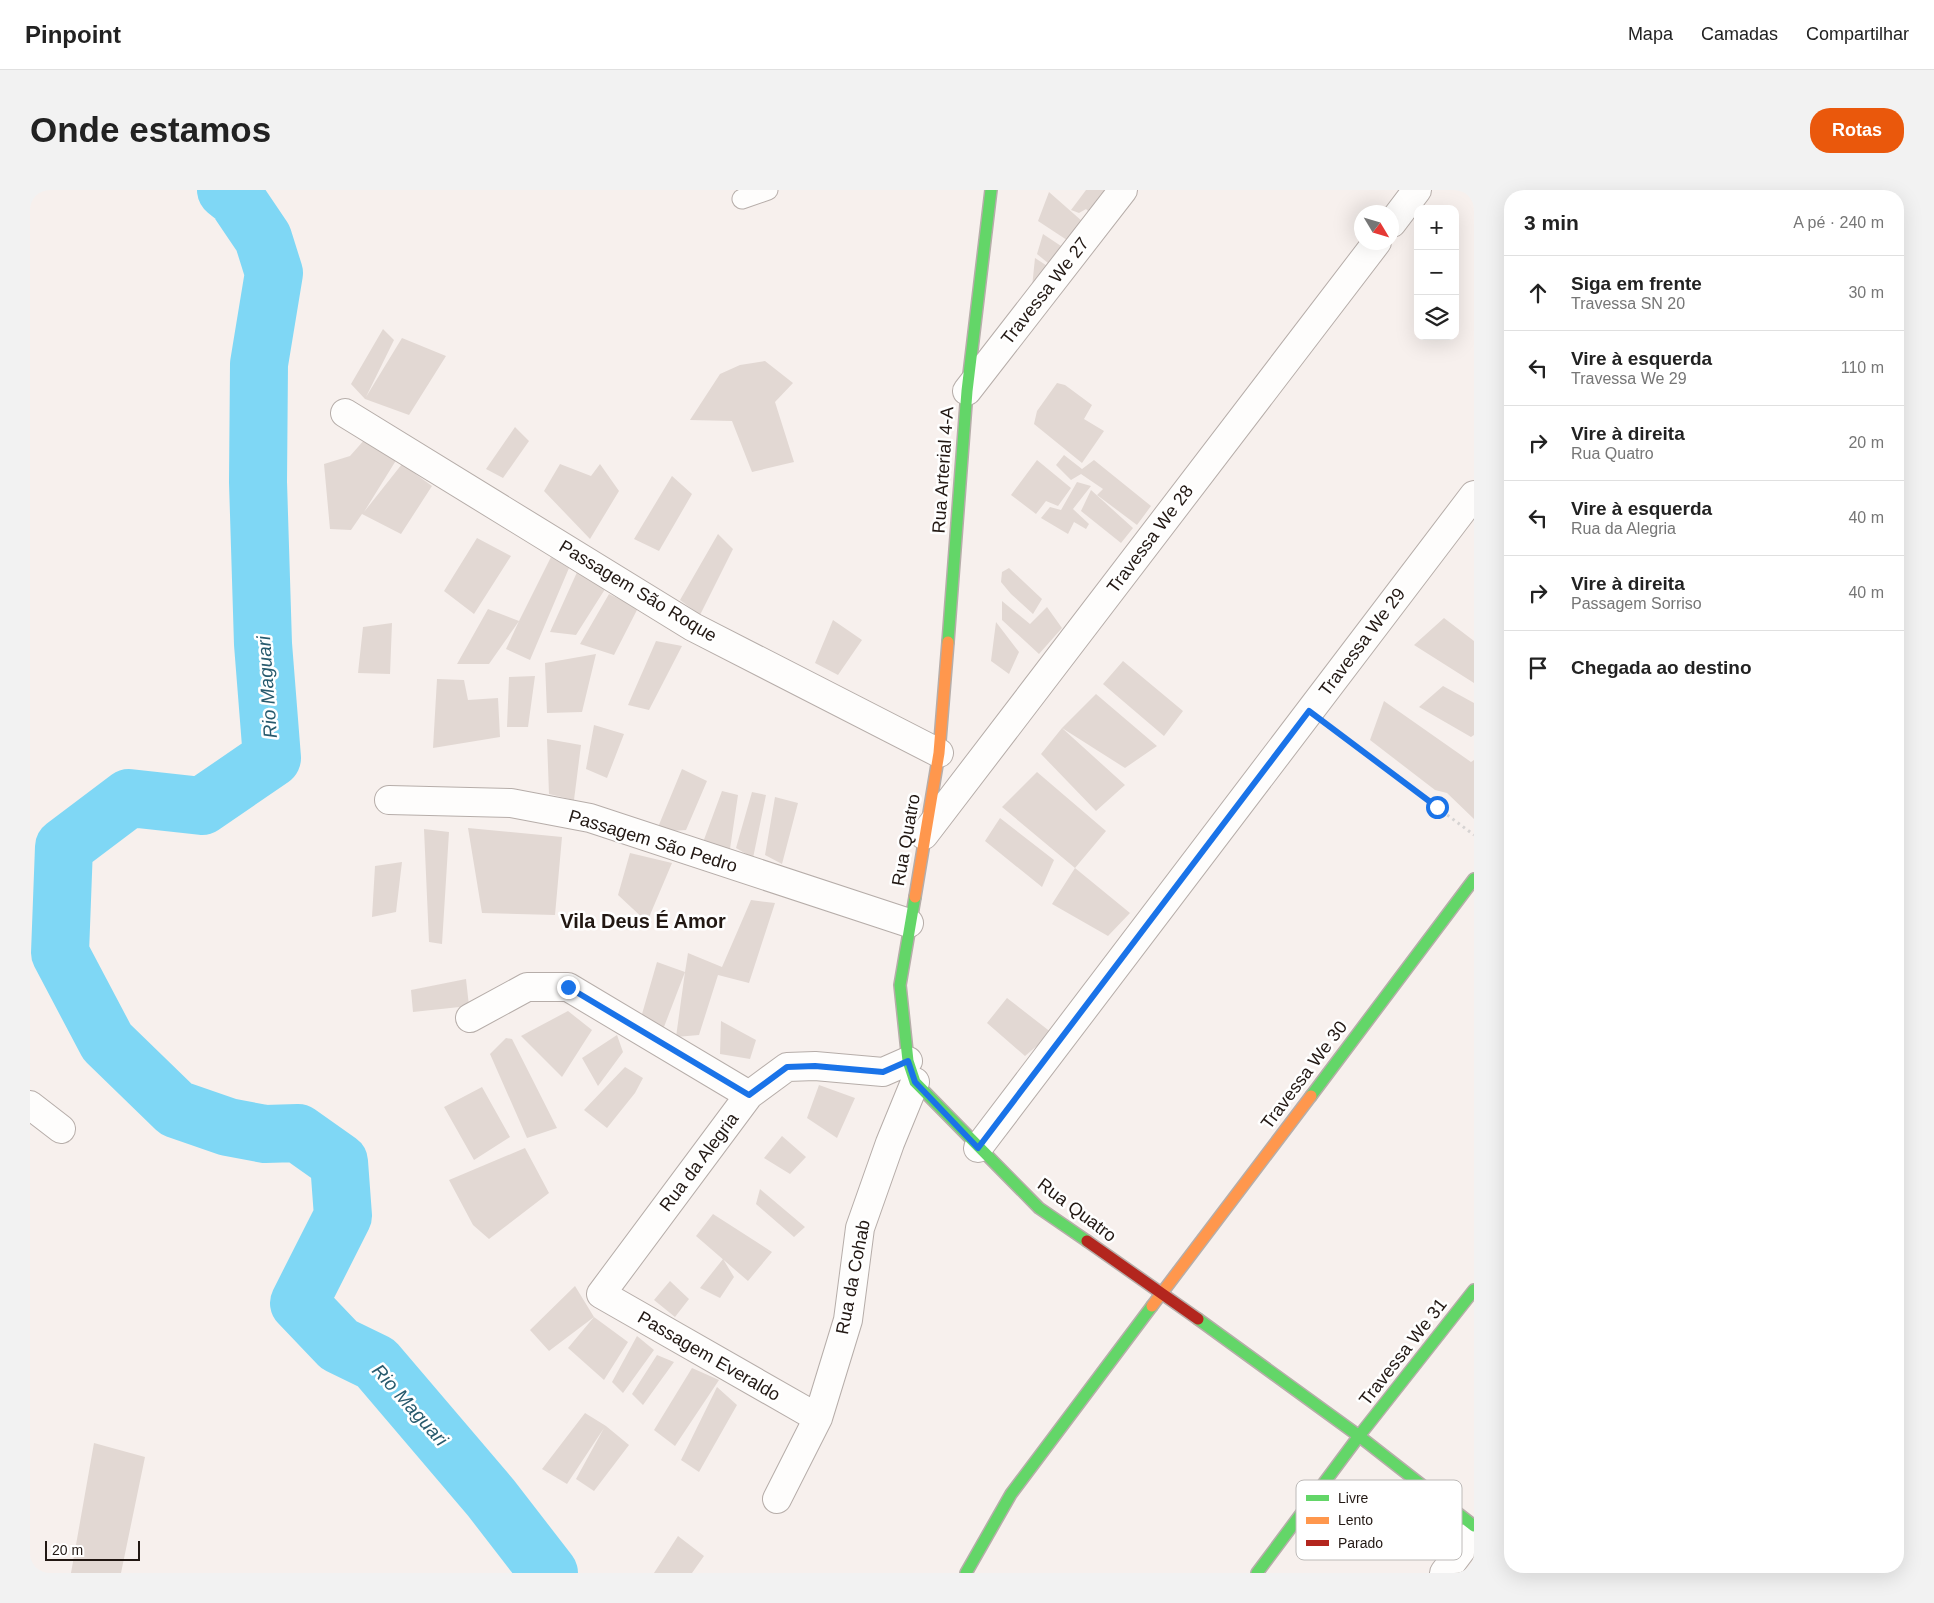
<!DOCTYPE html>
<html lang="pt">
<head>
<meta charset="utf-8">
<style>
  body { margin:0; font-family:Arial,sans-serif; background:#f2f2f2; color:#222 }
  .controls { position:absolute; right:15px; top:15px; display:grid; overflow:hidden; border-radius:10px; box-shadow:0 5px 20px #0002 }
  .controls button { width:45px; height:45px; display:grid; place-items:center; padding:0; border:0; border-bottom:1px solid #e0e0e0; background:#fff; color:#222; font:25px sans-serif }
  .compass { position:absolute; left:1324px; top:15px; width:45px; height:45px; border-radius:50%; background:#fff; box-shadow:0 5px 20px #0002; rotate:128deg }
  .scale { position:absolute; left:15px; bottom:12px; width:95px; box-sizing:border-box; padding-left:5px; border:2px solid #221813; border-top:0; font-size:14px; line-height:18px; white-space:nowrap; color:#221813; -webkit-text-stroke:4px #fff; paint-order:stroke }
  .stop { position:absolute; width:15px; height:15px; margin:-11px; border:4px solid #1a73e8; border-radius:50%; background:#fff }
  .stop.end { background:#1a73e8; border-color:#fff; box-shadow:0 1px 5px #0008 }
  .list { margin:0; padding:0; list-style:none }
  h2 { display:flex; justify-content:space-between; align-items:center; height:65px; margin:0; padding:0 20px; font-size:21px }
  h2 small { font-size:16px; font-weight:400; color:#767676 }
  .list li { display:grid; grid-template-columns:32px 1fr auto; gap:15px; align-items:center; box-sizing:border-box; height:75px; padding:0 20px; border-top:1px solid #e0e0e0 }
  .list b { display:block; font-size:19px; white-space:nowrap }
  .list p { margin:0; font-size:16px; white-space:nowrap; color:#767676 }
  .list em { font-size:16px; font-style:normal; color:#767676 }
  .icon { flex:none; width:28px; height:28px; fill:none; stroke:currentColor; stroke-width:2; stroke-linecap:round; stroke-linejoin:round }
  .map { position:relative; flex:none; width:1444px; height:1383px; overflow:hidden; border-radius:20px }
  header { display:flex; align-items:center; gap:30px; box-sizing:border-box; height:70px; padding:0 25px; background:#fff; border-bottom:1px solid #e0e0e0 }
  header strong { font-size:24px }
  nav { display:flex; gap:28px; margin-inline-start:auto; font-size:18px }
  .intro { display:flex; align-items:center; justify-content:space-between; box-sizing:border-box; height:120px; padding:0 30px }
  h1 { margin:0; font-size:35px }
  .button { padding:12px 22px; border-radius:20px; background:#ea580c; color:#fff; font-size:18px; font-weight:700 }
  main { display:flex; gap:30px; padding:0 30px }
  aside { flex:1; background:#fff; border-radius:20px; box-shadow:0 5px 20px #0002 }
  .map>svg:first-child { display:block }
</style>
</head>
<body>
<header>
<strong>Pinpoint</strong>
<nav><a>Mapa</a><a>Camadas</a><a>Compartilhar</a></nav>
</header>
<div class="intro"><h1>Onde estamos</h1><a class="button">Rotas</a></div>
<main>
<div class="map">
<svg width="1444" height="1383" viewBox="0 0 1444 1383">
  <rect width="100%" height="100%" fill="#f7f0ed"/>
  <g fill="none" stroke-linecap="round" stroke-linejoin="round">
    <path stroke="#7fd7f5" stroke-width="58" d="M196,0L206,8L233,48L244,83L229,174L228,292L233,454L242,568L172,616L99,608L34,657L30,763L77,852L146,919L198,937L235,944L268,943L309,972L313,1026L269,1113L309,1155L346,1173L461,1308L519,1383"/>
  </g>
  <path fill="#e2d8d3" d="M1056,0H1087L1055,28L1059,22L1056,19L1049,23L1041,20Z
    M1019,2L1061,39L1046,56L1008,31Z
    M1013,44L1043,64L1029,82L1007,64Z
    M1005,68L1028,83L1001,107Z
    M353,139L364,150L336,207L372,148L416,166L379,225L335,209L321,194Z
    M735,171L763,193L745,212L764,272L722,282L702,231L660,230L690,184L710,175Z
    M1027,193L1035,195L1062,215L1054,229L1074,241L1052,273L1004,234L1007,221Z
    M485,237L499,251L473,288L456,279Z
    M336,248L370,264L334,322L372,274L402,296L371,344L332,324L321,340L300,339L294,274L320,266Z
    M1034,265L1052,279L1064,270L1121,316L1107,335L1067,305L1073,299L1051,284L1041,290L1026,275Z
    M1007,270L1041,298L1028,316L1016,311L1006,324L981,305Z
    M530,274L561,286L570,274L589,301L560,349L514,301Z
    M642,286L662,304L629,361L604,349Z
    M1047,292L1061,296L1043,319L1059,334L1056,339L1044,332L1038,344L1011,328L1020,317L1031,320Z
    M1061,300L1103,338L1091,353L1051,321Z
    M688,344L703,359L670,425L650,410Z
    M447,348L481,366L444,424L414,401Z
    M521,367L539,378L500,470L476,459L489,431L459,474H427L458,419L489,431Z
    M979,378L1012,409L1003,424L981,404L971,392L972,382Z
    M548,380L577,396L546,445L520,442Z
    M579,404L608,418L584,465L550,454Z
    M972,411L1000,434L1017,417L1032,438L1009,464L972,430Z
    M1414,428L1444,451V493L1384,455Z
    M803,430L832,450L808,485L785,473Z
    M966,432L989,462L979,484L961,471Z
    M362,433L360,484L328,483L333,437Z
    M626,451L652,456L619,520L598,515Z
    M566,464L552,522L517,523L515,473Z
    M1093,471L1153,521L1134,546L1073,494Z
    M505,486L498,537H477L479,487Z
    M407,489L434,490L438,510L468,508L470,547L403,558Z
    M1413,496L1444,513V545L1441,547L1389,517Z
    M1066,504L1127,556L1095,578L1032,538Z
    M1354,511L1441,572L1444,570V629L1417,603L1405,600L1340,550Z
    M564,535L594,544L577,588L556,579Z
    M1032,538L1095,595L1066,621L1011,564Z
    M517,549L551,555L544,610L519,604Z
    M652,579L677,591L656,640L626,642Z
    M1007,582L1076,641L1045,678L972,617Z
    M692,601L708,605L700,659L672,655Z
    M722,602L736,605L723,668L706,658Z
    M745,607L768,613L752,674L735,665Z
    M970,628L1024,670L1012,697L955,651Z
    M438,638L532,647L525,725L452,723Z
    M394,639L419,642L412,754L399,752Z
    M600,663L642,673L617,732L588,705Z
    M372,672L366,722L342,727L345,676Z
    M1045,678L1100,723L1078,746L1022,714Z
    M721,710L745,713L719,793L688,785L669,845L646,847L655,782L629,850L608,838L627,772L655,782L658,763L692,777Z
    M436,789L439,816L383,822L381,800Z
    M977,808L1022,843L995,866L957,833Z
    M538,821L562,840L532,887L491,846Z
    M691,831L726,850L720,869L690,864Z
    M587,845L593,862L568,896L552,868Z
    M476,848L482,849L527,938L497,948L460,864Z
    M595,877L613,888L605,903L577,938L554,920Z
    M789,895L825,908L807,948L777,928Z
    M452,897L480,947L444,970L414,917Z
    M752,946L776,967L760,984L734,968Z
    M495,958L519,1003L459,1049L443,1035L419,990Z
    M730,999L775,1037L764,1047L726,1014Z
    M683,1024L742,1062L718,1091L666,1046Z
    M693,1069L704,1087L690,1108L670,1098Z
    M640,1091L659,1109L645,1127L624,1110Z
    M545,1096L564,1127L519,1161L500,1140Z
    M564,1127L598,1152L574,1190L538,1158Z
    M607,1146L624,1160L593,1203L582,1192Z
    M627,1165L644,1172L613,1215L602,1204Z
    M662,1178L689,1190L645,1256L624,1240Z
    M687,1197L707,1215L669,1282L651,1270Z
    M555,1223L576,1236L599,1255L564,1301L546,1289L574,1238L537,1294L512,1279Z
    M64,1253L115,1267L91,1383H41Z
    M648,1346L674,1366L662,1383H624Z"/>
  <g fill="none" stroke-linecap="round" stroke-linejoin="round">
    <defs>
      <path id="lane" d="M712,9L738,0"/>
      <path id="street" d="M1362,33L1387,0
        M937,201L1093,0
        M315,223L663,437L909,563
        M359,610L481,613L560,628L879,733
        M894,645L1347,52
        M440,828L497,797H538L719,905
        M0,915L31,939
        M948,958L1444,305
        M788,1228L571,1104L719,905L757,877L785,876L853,882L878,871
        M747,1309L788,1228L818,1130L830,1038L860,953L885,892
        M1414,1383L1444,1343"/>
      <path id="fast" d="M918,452L937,201L961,0
        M885,707L870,795L878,871L885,892L1009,1018L1057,1051
        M1281,906L1444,689
        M1168,1129L1329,1246L1444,1336
        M936,1383L981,1304L1122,1116
        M1227,1383L1329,1246L1444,1100"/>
      <path id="slow" d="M885,707L909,563L918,452
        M1122,1116L1281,906"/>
      <path id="jam" d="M1057,1051L1168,1129"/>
    </defs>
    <use href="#lane" stroke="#b6ada9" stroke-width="21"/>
    <use href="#street" stroke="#b6ada9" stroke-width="30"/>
    <use href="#fast" stroke="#b6ada9" stroke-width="14"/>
    <use href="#slow" stroke="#b6ada9" stroke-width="14"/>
    <use href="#jam" stroke="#b6ada9" stroke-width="14"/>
    <path stroke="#d6d3d2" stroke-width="3" stroke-dasharray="2.5 4" stroke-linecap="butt" d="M1303,539L1444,645"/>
    <use href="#lane" stroke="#fefdfc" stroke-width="19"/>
    <use href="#street" stroke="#fefdfc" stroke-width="28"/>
    <use href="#fast" stroke="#63d668" stroke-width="11"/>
    <use href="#slow" stroke="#ff974d" stroke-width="11"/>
    <use href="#jam" stroke="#b3261e" stroke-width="11"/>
  </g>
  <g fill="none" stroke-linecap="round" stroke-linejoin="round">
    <path stroke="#1a73e8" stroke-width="6" d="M538,797L719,905L757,877L785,876L853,882L878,871L885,892L948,958L1279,521L1407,617"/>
  </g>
  <g text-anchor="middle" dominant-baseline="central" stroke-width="5" stroke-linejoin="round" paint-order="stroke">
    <g font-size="18" fill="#221813" stroke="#fff">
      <text transform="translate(1015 101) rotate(-52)">Travessa We 27</text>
      <text transform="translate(913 280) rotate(-86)">Rua Arterial 4-A</text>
      <text transform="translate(1120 349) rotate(-53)">Travessa We 28</text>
      <text transform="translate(608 401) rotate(31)">Passagem São Roque</text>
      <text transform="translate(1332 452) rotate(-53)">Travessa We 29</text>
      <text transform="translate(876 650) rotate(-80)">Rua Quatro</text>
      <text transform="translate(623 651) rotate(17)">Passagem São Pedro</text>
      <text transform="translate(1274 885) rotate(-53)">Travessa We 30</text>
      <text transform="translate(669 972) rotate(-53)">Rua da Alegria</text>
      <text transform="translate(1047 1020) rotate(37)">Rua Quatro</text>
      <text transform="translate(823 1087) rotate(-79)">Rua da Cohab</text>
      <text transform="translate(1373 1162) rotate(-52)">Travessa We 31</text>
      <text transform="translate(679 1166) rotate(30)">Passagem Everaldo</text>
    </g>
    <g font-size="19" font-style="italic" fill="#275a6d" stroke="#fff">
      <text transform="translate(237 497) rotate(-94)">Rio Maguari</text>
      <text transform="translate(380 1215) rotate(48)">Rio Maguari</text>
    </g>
    <g font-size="20" font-weight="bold" fill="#221813" stroke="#fff">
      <text x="613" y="731">Vila Deus É Amor</text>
    </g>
  </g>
  <rect x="1266" y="1290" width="166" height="80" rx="8" fill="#fff" stroke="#bdbab8" stroke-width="1"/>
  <rect x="1276" y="1305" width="23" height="6" fill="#63d668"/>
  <rect x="1276" y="1327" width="23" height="7" fill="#ff974d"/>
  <rect x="1276" y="1350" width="23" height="6" fill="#b3261e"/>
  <g font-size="14" fill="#221813">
    <text x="1308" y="1313">Livre</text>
    <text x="1308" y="1335">Lento</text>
    <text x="1308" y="1358">Parado</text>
  </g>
</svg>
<div class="controls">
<button>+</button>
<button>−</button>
<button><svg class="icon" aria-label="layers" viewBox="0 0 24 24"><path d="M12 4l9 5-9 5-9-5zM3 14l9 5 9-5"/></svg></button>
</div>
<svg class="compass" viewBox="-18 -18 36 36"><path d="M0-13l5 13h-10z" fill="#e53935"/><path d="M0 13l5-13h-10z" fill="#767676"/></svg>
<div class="scale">20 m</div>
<div class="stop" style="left:1407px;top:617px"></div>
<div class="stop end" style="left:538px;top:797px"></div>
</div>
<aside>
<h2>3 min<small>A pé · 240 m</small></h2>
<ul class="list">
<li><svg class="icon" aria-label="ahead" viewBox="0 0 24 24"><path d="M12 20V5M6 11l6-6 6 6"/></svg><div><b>Siga em frente</b><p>Travessa SN 20</p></div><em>30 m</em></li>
<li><svg class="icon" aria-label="left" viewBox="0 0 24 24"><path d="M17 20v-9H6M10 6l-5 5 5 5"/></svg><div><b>Vire à esquerda</b><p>Travessa We 29</p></div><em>110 m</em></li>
<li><svg class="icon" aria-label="right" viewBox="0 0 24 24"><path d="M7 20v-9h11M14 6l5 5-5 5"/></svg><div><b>Vire à direita</b><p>Rua Quatro</p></div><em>20 m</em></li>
<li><svg class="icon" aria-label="left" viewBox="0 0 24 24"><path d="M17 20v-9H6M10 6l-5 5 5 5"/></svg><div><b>Vire à esquerda</b><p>Rua da Alegria</p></div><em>40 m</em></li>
<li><svg class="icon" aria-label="right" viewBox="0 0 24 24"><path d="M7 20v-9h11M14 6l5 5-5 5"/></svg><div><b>Vire à direita</b><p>Passagem Sorriso</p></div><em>40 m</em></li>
<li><svg class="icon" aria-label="arrive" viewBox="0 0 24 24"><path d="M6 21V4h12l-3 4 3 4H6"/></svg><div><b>Chegada ao destino</b></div></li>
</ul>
</aside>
</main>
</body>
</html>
